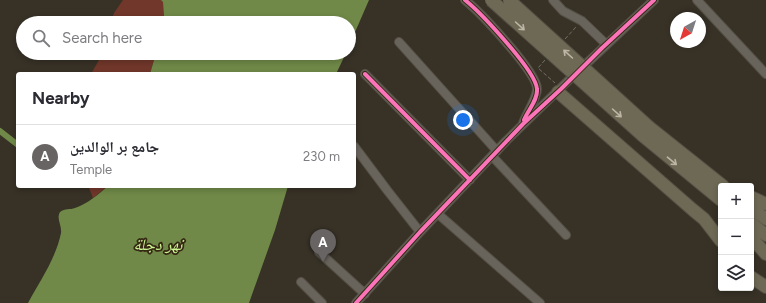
<!DOCTYPE html>
<html lang="en">
<head>
<meta charset="utf-8">
<style>
  body { margin:0; font-family:Figtree,"Noto Naskh Arabic",sans-serif; background:#f7f7f7; color:#2b2b33 }
  .controls { position:absolute; right:12px; bottom:12px; display:grid; overflow:hidden; border-radius:4px; box-shadow:0 2px 6px #0003 }
  .controls button { width:36px; height:36px; display:grid; place-items:center; padding:0; border:0; border-bottom:1px solid #e1e1e2; background:#fff; color:#2b2b33; font:20px sans-serif }
  .compass { position:absolute; left:670px; top:12px; width:36px; height:36px; border-radius:50%; background:#fff; box-shadow:0 2px 6px #0003; rotate:219deg }
  .you { position:absolute; left:463px; top:120px; width:14px; height:14px; margin:-10px; border:3px solid #fff; border-radius:50%; background:#1a73e8; box-shadow:0 0 0 6px #1a73e833 }
  .badge { display:grid; place-items:center; width:26px; height:26px; border-radius:50%; background:#676463; color:#fff; font-size:13px; font-weight:700 }
  .pin { position:absolute; translate:-50% -33px; filter:drop-shadow(0 1px 2px #0008) }
  .pin::after { content:''; position:absolute; top:21px; width:14px; height:12px; background:inherit; clip-path:polygon(0 0,100% 0,50% 100%) }
  .list { margin:0; padding:0; list-style:none }
  h2 { display:flex; justify-content:space-between; align-items:center; height:52px; margin:0; padding:0 16px; font-size:17px }
  h2 small { font-size:13px; font-weight:400; color:#7c7c81 }
  .list li { display:grid; grid-template-columns:26px 1fr auto; gap:12px; align-items:center; box-sizing:border-box; height:64px; padding:0 16px; border-top:1px solid #e1e1e2 }
  .list b { display:block; font-size:15px; white-space:nowrap }
  .list p { margin:0; font-size:13px; white-space:nowrap; color:#7c7c81 }
  .list em { font-size:13px; font-style:normal; color:#7c7c81 }
  .icon { flex:none; width:22px; height:22px; fill:none; stroke:currentColor; stroke-width:2; stroke-linecap:round; stroke-linejoin:round }
  .map { position:relative; flex:none; width:766px; height:303px; overflow:hidden }
  .search { position:absolute; background:#fff; box-shadow:0 2px 6px #0003; left:16px; top:16px; width:340px; height:44px; display:flex; align-items:center; gap:10px; box-sizing:border-box; padding:0 14px; border-radius:22px; color:#7c7c81; font-size:15px }
  .panel { position:absolute; background:#fff; box-shadow:0 2px 6px #0003; left:16px; top:72px; width:340px; height:116px; border-radius:4px }
  .map>svg:first-child { display:block }
</style>
</head>
<body>
<div class="map">
<svg width="766" height="303" viewBox="0 0 766 303">
  <rect width="100%" height="100%" fill="#373126"/>
  <path fill="#71372a" d="M123,0H172L164,15L163,23H110L114,13Z
    M103,53H156L150,74H91Z
    M87,186H108L93,198L89,188Z"/>
  <path fill="#708948" d="M161,0H369L349,46V23H163L164,15L163,2Z
    M156,53H346L336,74H150Z
    M108,186H288L275,230L249,303H28C40,281 56,258 61,233C62,225 56,219 60,212C65,208 70,210 75,208C87,204 99,194 108,186Z"/>
  <g fill="none" stroke-linecap="round" stroke-linejoin="round">
    <path stroke="#708948" stroke-width="6" d="M0,131L18,145"/>
    <defs>
      <path id="minor" d="M465,0C480,12 537,72 537,89C537,98 527,113 523,123
        M553,0L563,11L582,21L606,44
        M697,0L766,74
        M399,42L497,151
        M586,64L654,0
        M365,74L470,180
        M354,146L387,190L420,232
        M492,156L566,235
        M438,214L540,303
        M319,252L365,294
        M301,282L322,303
        M356,303L420,232L506,141L572,77"/>
      <path id="highway" d="M558,92L693,210L704,219L721,241
        M649,127L723,186
        M642,135L721,200
        M751,197L766,204
        M751,208L766,219
        M751,223L766,235
        M751,237L766,254
        M751,277L766,287"/>
    </defs>
    <use href="#minor" stroke="#544f45" stroke-width="10"/>
    <use href="#highway" stroke="#544f45" stroke-width="14"/>
    <path stroke="#736f67" stroke-width="1" stroke-dasharray="4 2" stroke-linecap="butt" d="M565,39L576,27
      M545,60L538,68L555,83"/>
    <use href="#minor" stroke="#68635b" stroke-width="8"/>
    <use href="#highway" stroke="#6e6955" stroke-width="12"/>
    <defs>
      <path id="highway-bridge" d="M491,0L642,135
        M509,0L649,127"/>
    </defs>
    <use href="#highway-bridge" stroke="#544f45" stroke-width="14" stroke-linecap="butt"/>
    <use href="#highway-bridge" stroke="#6e6955" stroke-width="12"/>
    <defs>
      <path id="cycleway" d="M465,0C480,12 536,71 537,89C538,100 528,110 524,120
        M365,74L470,180
        M356,303L420,232L523,124L561,89L602,48L654,0"/>
    </defs>
    <use href="#cycleway" stroke="#352914" stroke-width="6"/>
    <use href="#cycleway" stroke="#fb73b8" stroke-width="4"/>
  </g>
  <defs><path id="oneway-shaft" d="M-6 0H5M1.5-3L5.5 0L1.5 3" fill="none" stroke-width="1.6" stroke-linecap="round" stroke-linejoin="round"/></defs>
  <g stroke="#bdb6a7">
    <use href="#oneway-shaft" transform="translate(520 26) rotate(42)"/>
    <use href="#oneway-shaft" transform="translate(568 54) rotate(-138)"/>
    <use href="#oneway-shaft" transform="translate(617 113) rotate(42)"/>
    <use href="#oneway-shaft" transform="translate(672 161) rotate(40)"/>
  </g>
  <g text-anchor="middle" dominant-baseline="central" stroke-width="3.5" stroke-linejoin="round" paint-order="stroke">
    <g font-size="16" font-style="italic" fill="#ccf491" stroke="#352914">
      <text x="158" y="244">نهر دجلة</text>
    </g>
  </g>
</svg>
<div class="controls">
<button>+</button>
<button>−</button>
<button><svg class="icon" aria-label="layers" viewBox="0 0 24 24"><path d="M12 4l9 5-9 5-9-5zM3 14l9 5 9-5"/></svg></button>
</div>
<svg class="compass" viewBox="-18 -18 36 36"><path d="M0-13l5 13h-10z" fill="#e53935"/><path d="M0 13l5-13h-10z" fill="#7c7c81"/></svg>
<div class="you"></div>
<div class="pin badge" style="left:323px;top:262px">A</div>
<div class="search"><svg class="icon" aria-label="search" viewBox="0 0 24 24"><circle cx="10" cy="10" r="6"/><path d="M15 15l6 6"/></svg>Search here</div>
<section class="panel">
<h2>Nearby<small></small></h2>
<ul class="list">
<li><span class="badge">A</span><div><b>جامع بر الوالدين</b><p>Temple</p></div><em>230 m</em></li>
</ul>
</section>
</div>
</body>
</html>
